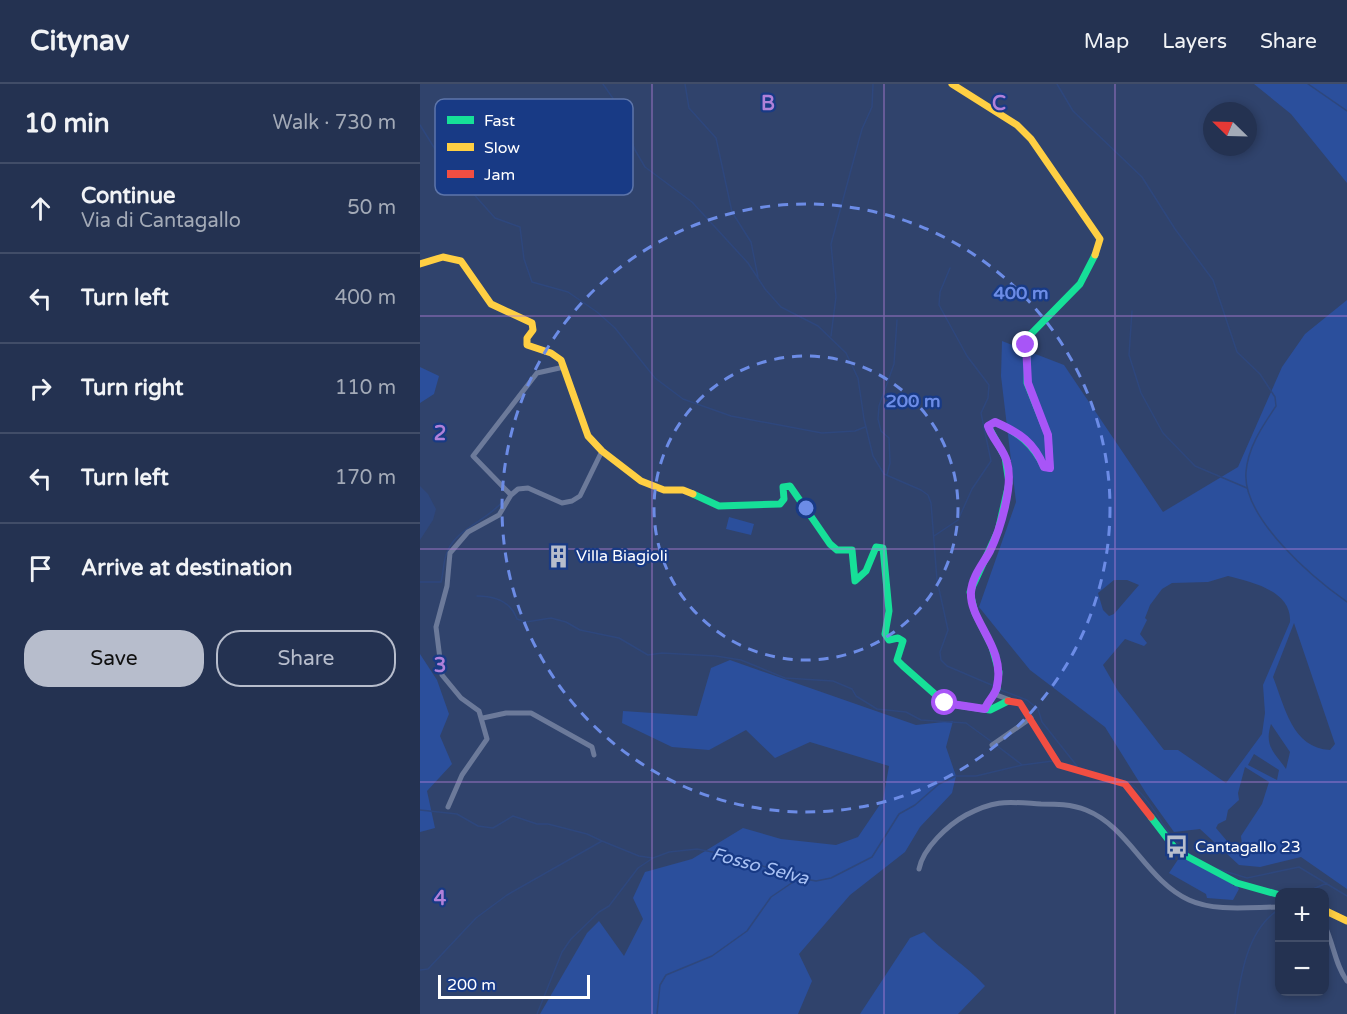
<!DOCTYPE html>
<html lang="en">
<head>
<meta charset="utf-8">
<style>
  body { margin:0; font-family:"Varela Round",sans-serif; background:#2c3a58; color:#f1f3f6 }
  .controls { position:absolute; right:18px; bottom:18px; display:grid; overflow:hidden; border-radius:12px; box-shadow:0 3px 9px #0003 }
  .controls button { width:54px; height:54px; display:grid; place-items:center; padding:0; border:0; border-bottom:2px solid #414d68; background:#243251; color:#f1f3f6; font:30px sans-serif }
  .compass { position:absolute; left:783px; top:18px; width:54px; height:54px; border-radius:50%; background:#243251; box-shadow:0 3px 9px #0003; rotate:293deg }
  .scale { position:absolute; left:18px; bottom:15px; width:152px; box-sizing:border-box; padding-left:6px; border:3px solid #fff; border-top:0; font-size:16px; line-height:21px; white-space:nowrap; color:#fff; -webkit-text-stroke:4px #183a85; paint-order:stroke }
  .stop { position:absolute; width:18px; height:18px; margin:-14px; border:4px solid #a855f7; border-radius:50%; background:#fff }
  .stop.end { background:#a855f7; border-color:#fff; box-shadow:0 2px 6px #0008 }
  .list { margin:0; padding:0; list-style:none }
  h2 { display:flex; justify-content:space-between; align-items:center; height:78px; margin:0; padding:0 24px; font-size:26px }
  h2 small { font-size:20px; font-weight:400; color:#a3aab7 }
  .list li { display:grid; grid-template-columns:39px 1fr auto; gap:18px; align-items:center; box-sizing:border-box; height:90px; padding:0 24px; border-top:2px solid #414d68 }
  .list b { display:block; font-size:22px; white-space:nowrap }
  .list p { margin:0; font-size:20px; white-space:nowrap; color:#a3aab7 }
  .list em { font-size:20px; font-style:normal; color:#a3aab7 }
  .actions { display:flex; gap:12px; padding:18px 24px }
  .actions a { flex:1; padding:14px 0; border:2px solid #b7bdcc; border-radius:24px; text-align:center; font-size:21px; color:#b7bdcc }
  .actions .main { background:#b7bdcc; color:#111 }
  .icon { flex:none; width:33px; height:33px; fill:none; stroke:currentColor; stroke-width:2; stroke-linecap:round; stroke-linejoin:round }
  .map { position:relative; flex:none; width:927px; height:930px; overflow:hidden }
  header { display:flex; align-items:center; gap:36px; box-sizing:border-box; height:84px; padding:0 30px; background:#243251; border-bottom:2px solid #414d68 }
  header strong { font-size:28px }
  nav { display:flex; gap:33px; margin-inline-start:auto; font-size:21px }
  main { display:flex }
  aside { flex:1; background:#243251 }
  .map>svg:first-child { display:block }
</style>
</head>
<body>
<header>
<strong>Citynav</strong>
<nav><a>Map</a><a>Layers</a><a>Share</a></nav>
</header>
<main>
<aside>
<h2>10 min<small>Walk · 730 m</small></h2>
<ul class="list">
<li><svg class="icon" aria-label="ahead" viewBox="0 0 24 24"><path d="M12 20V5M6 11l6-6 6 6"/></svg><div><b>Continue</b><p>Via di Cantagallo</p></div><em>50 m</em></li>
<li><svg class="icon" aria-label="left" viewBox="0 0 24 24"><path d="M17 20v-9H6M10 6l-5 5 5 5"/></svg><div><b>Turn left</b></div><em>400 m</em></li>
<li><svg class="icon" aria-label="right" viewBox="0 0 24 24"><path d="M7 20v-9h11M14 6l5 5-5 5"/></svg><div><b>Turn right</b></div><em>110 m</em></li>
<li><svg class="icon" aria-label="left" viewBox="0 0 24 24"><path d="M17 20v-9H6M10 6l-5 5 5 5"/></svg><div><b>Turn left</b></div><em>170 m</em></li>
<li><svg class="icon" aria-label="arrive" viewBox="0 0 24 24"><path d="M6 21V4h12l-3 4 3 4H6"/></svg><div><b>Arrive at destination</b></div></li>
</ul>
<div class="actions"><a class="main">Save</a><a>Share</a></div>
</aside>
<div class="map">
<svg width="927" height="930" viewBox="0 0 927 930">
  <rect width="100%" height="100%" fill="#30436c"/>
  <path fill="#2b4f9c" fill-rule="evenodd" d="M834,0H927V99L871,30Z
    M927,216V805L881,773L840,783L819,781L780,745L754,748L726,709L685,643L610,586L559,523L596,418L581,292L582,257L644,281L743,428L818,383L862,283L885,250ZM808,492C832,498 872,507 870,538L843,601L845,629L842,650L806,699L758,666H744L698,607L683,581L705,555L724,562L727,559L720,550L727,536L725,534L730,521L742,505L752,499L788,498ZM694,496H707L719,501L694,530L689,532L683,526L678,509ZM874,539L915,660L910,666C872,664 865,623 853,593ZM851,640L870,668L866,685C854,668 844,662 851,640ZM834,670L859,686L857,696L828,681ZM825,683L849,698L842,720L821,752L822,762L819,764L812,763L796,744L798,740L806,736L808,726L819,716L818,709Z
    M0,283L19,292L14,310L0,319Z
    M309,433L334,440L331,451L306,445Z
    M0,570L17,596L29,630L20,652L32,680L7,707L15,744L0,748Z
    M310,576L496,641L533,637L526,663L536,692L532,709L500,743L485,768L430,811L379,870L392,897L378,930H120L167,849L179,837L204,872L223,835L213,814L225,788L272,775L323,744L361,755L416,761L438,753L463,716L469,682L390,658L355,674L326,646L289,666L252,663L202,639L203,627L277,632L291,584Z
    M761,771L813,799V802L817,801L819,805L813,816L787,814L786,810L749,789Z
    M504,848C523,868 546,881 565,902L538,930H440L490,854Z"/>
  <path fill="#2e477d" d="M0,402L8,410L16,425L13,436L0,456Z"/>
  <g fill="none" stroke-linecap="round" stroke-linejoin="round">
    <path stroke="#2e477d" stroke-width="1.5" d="M183,0L199,23L215,66L225,83L272,118L328,179L345,205L361,223L398,242L426,269L438,294L444,335L453,372L464,390L501,406L508,411L511,419L517,496L528,546L520,568L521,576L527,582L574,602
      M265,0L269,24L296,54L312,128L331,158L338,193
      M637,0L653,27L722,93L755,145L793,196L817,268L840,290L855,313L856,322C842,343 828,363 826,388C822,434 893,494 927,518
      M888,0L927,27
      M0,41L35,97L50,106L75,134L100,143L104,175L112,198L148,208L177,228L195,244L235,294L263,315L311,332L402,349L435,347L445,343
      M712,227L709,271L721,309L743,349L775,382L827,404
      M411,252L416,213L411,160L442,45L452,23L453,0
      M467,391L470,379L469,354L461,347L458,335L459,322L474,280L477,236
      M514,452L538,436L552,405L571,377L561,329L568,314L569,301L547,272L519,221L520,208L530,184
      M0,498H21C24,487 23,476 28,466C38,444 68,436 83,417
      M57,512C75,512 91,518 97,535L106,538L131,534L146,538L160,546L199,554L228,571L242,569L296,572L321,576L365,594L413,597L432,605L436,612L457,625L486,628L501,636L546,639L572,658
      M581,606L607,616L618,625L622,638L657,682
      M576,661L601,680
      M646,680L656,682
      M684,691L705,697
      M709,699C736,717 744,755 773,772
      M0,726L37,730L58,742L73,744L93,732L117,740H128L167,750L182,757
      M798,785L827,794L879,783L927,812
      M886,808L907,799
      M0,886L8,885L56,834L87,811L182,757L219,772L233,774
      M117,930L142,868L151,855L179,828L189,822L218,784L233,774L249,768L277,765L313,772L379,794L396,797L411,794L452,773L479,730L495,721L519,700L536,692H556L602,681L633,677
      M237,930L240,901L246,891L292,872L327,847L351,813L379,794
      M815,930C820,895 826,847 858,826"/>
    <path stroke="#6c7a9a" stroke-width="5" d="M91,411L53,372L117,289L144,283
      M574,610L590,616
      M63,634L86,629H111L172,663L174,671
      M572,661L611,634
      M28,723L42,691L67,655L59,627L41,614L22,591L16,543L27,502L30,469L48,448L79,431L91,411L98,405L108,404L142,419L152,417L160,412L182,367
      M499,785C503,764 528,741 546,731C576,715 588,718 621,720C636,720 651,720 666,726C709,743 726,796 769,816C795,828 831,823 860,823
      M904,840C914,860 915,881 927,897"/>
    <path stroke="#16e098" stroke-width="7" d="M273,410L299,422L360,420L364,415L363,403L370,402L410,460L417,466H432L435,497L446,487L456,463L463,464L469,527L465,550L469,556L478,554L483,557L477,576L483,582L525,619L570,626L588,617
      M565,625L577,605L579,588L572,563L555,529L550,508L578,447L589,399L585,373L568,342L575,338C598,348 613,360 624,383L630,384L628,351L607,299L608,253L660,200L675,171
      M731,733L757,767L817,799L860,811"/>
    <path stroke="#ffcf43" stroke-width="7" d="M532,0L597,41L611,55L680,155L675,171
      M0,180L23,173L41,177L71,220L112,239L113,246L107,254V261L131,269L141,276L168,352L182,367L221,397L244,406H263L273,410
      M904,826L927,837"/>
    <path stroke="#f24e42" stroke-width="7" d="M588,617L600,619L639,681L705,700L731,733"/>
  </g>
  <g fill="none" stroke-linecap="round" stroke-linejoin="round">
    <path stroke="#a855f7" stroke-width="8" d="M525,619L565,625C568,616 576,611 577,602C586,563 549,537 551,508C552,492 563,480 570,467C580,446 594,401 587,378C584,365 572,355 568,342L575,338C600,349 614,358 624,383L630,384L628,351L608,299L606,261"/>
  </g>
  <path fill="none" stroke="#b080d9" stroke-width="1.5" stroke-opacity="0.55" d="M232,0V930M464,0V930M695,0V930M0,232H927M0,465H927M0,698H927"/>
  <g fill="none" stroke="#6c8ce6" stroke-width="3" stroke-dasharray="10 8">
    <circle cx="386" cy="424" r="152"/>
    <circle cx="386" cy="424" r="304"/>
  </g>
  <defs>
    <symbol id="building-bare" viewBox="-9 -9 18 18"><path d="M-4-6H4V6H1V3H-1V6H-4ZM-2.5-4.3h1.7v1.8h-1.7ZM.8-4.3h1.7v1.8H.8ZM-2.5-1h1.7V.8h-1.7ZM.8-1h1.7V.8H.8Z" fill="#b7bdcc" stroke="#183a85" stroke-width="2.5" paint-order="stroke"/></symbol>
    <symbol id="bus-bare" viewBox="-9 -9 18 18"><path d="M-5-6H5V4H4V6H2V4H-2V6H-4V4H-5ZM-3.5-4V0h7V-4ZM-3.5 1.2v1.5H-2V1.2ZM2 1.2v1.5H3.5V1.2Z" fill="#b7bdcc" stroke="#183a85" stroke-width="2.5" paint-order="stroke"/></symbol>
  </defs>
  <g fill-rule="evenodd">
    <use href="#building-bare" x="122" y="456" width="33" height="33"/>
    <use href="#bus-bare" x="740" y="746" width="33" height="33"/>
  </g>
  <g text-anchor="middle" dominant-baseline="central" stroke-width="4.5" stroke-linejoin="round" paint-order="stroke">
    <g font-size="16" fill="#fff" stroke="#183a85" text-anchor="start">
      <text x="156" y="472">Villa Biagioli</text>
      <text x="775" y="763">Cantagallo 23</text>
    </g>
    <g font-size="18" font-style="italic" fill="#a8c1f4" stroke="#183a85">
      <text transform="translate(340 782) rotate(15)">Fosso Selva</text>
    </g>
  </g>
  <rect x="15" y="15" width="198" height="96" rx="9" fill="#183a85" stroke="#5d75aa" stroke-width="1.5"/>
  <rect x="27" y="32" width="27" height="8" fill="#16e098"/>
  <rect x="27" y="59" width="27" height="8" fill="#ffcf43"/>
  <rect x="27" y="86" width="27" height="8" fill="#f24e42"/>
  <g font-size="16" fill="#fff">
    <text x="64" y="42">Fast</text>
    <text x="64" y="69">Slow</text>
    <text x="64" y="96">Jam</text>
  </g>
  <g font-size="20" text-anchor="middle" font-weight="bold" fill="#b080d9" stroke="#183a85" stroke-width="4.5" stroke-linejoin="round" paint-order="stroke">
    <text x="348" y="26">B</text>
    <text x="579" y="26">C</text>
    <text x="20" y="356">2</text>
    <text x="20" y="588">3</text>
    <text x="20" y="821">4</text>
  </g>
  <circle cx="386" cy="424" r="9" fill="#6c8ce6" stroke="#183a85" stroke-width="3"/>
  <g font-size="18" text-anchor="middle" font-weight="bold" fill="#6c8ce6" stroke="#183a85" stroke-width="4.5" stroke-linejoin="round" paint-order="stroke">
    <text x="601" y="215">400 m</text>
    <text x="493" y="323">200 m</text>
  </g>
</svg>
<div class="controls">
<button>+</button>
<button>−</button>
</div>
<svg class="compass" viewBox="-18 -18 36 36"><path d="M0-13l5 13h-10z" fill="#e53935"/><path d="M0 13l5-13h-10z" fill="#a3aab7"/></svg>
<div class="scale">200 m</div>
<div class="stop" style="left:525px;top:619px"></div>
<div class="stop end" style="left:606px;top:261px"></div>
</div>
</main>
</body>
</html>
